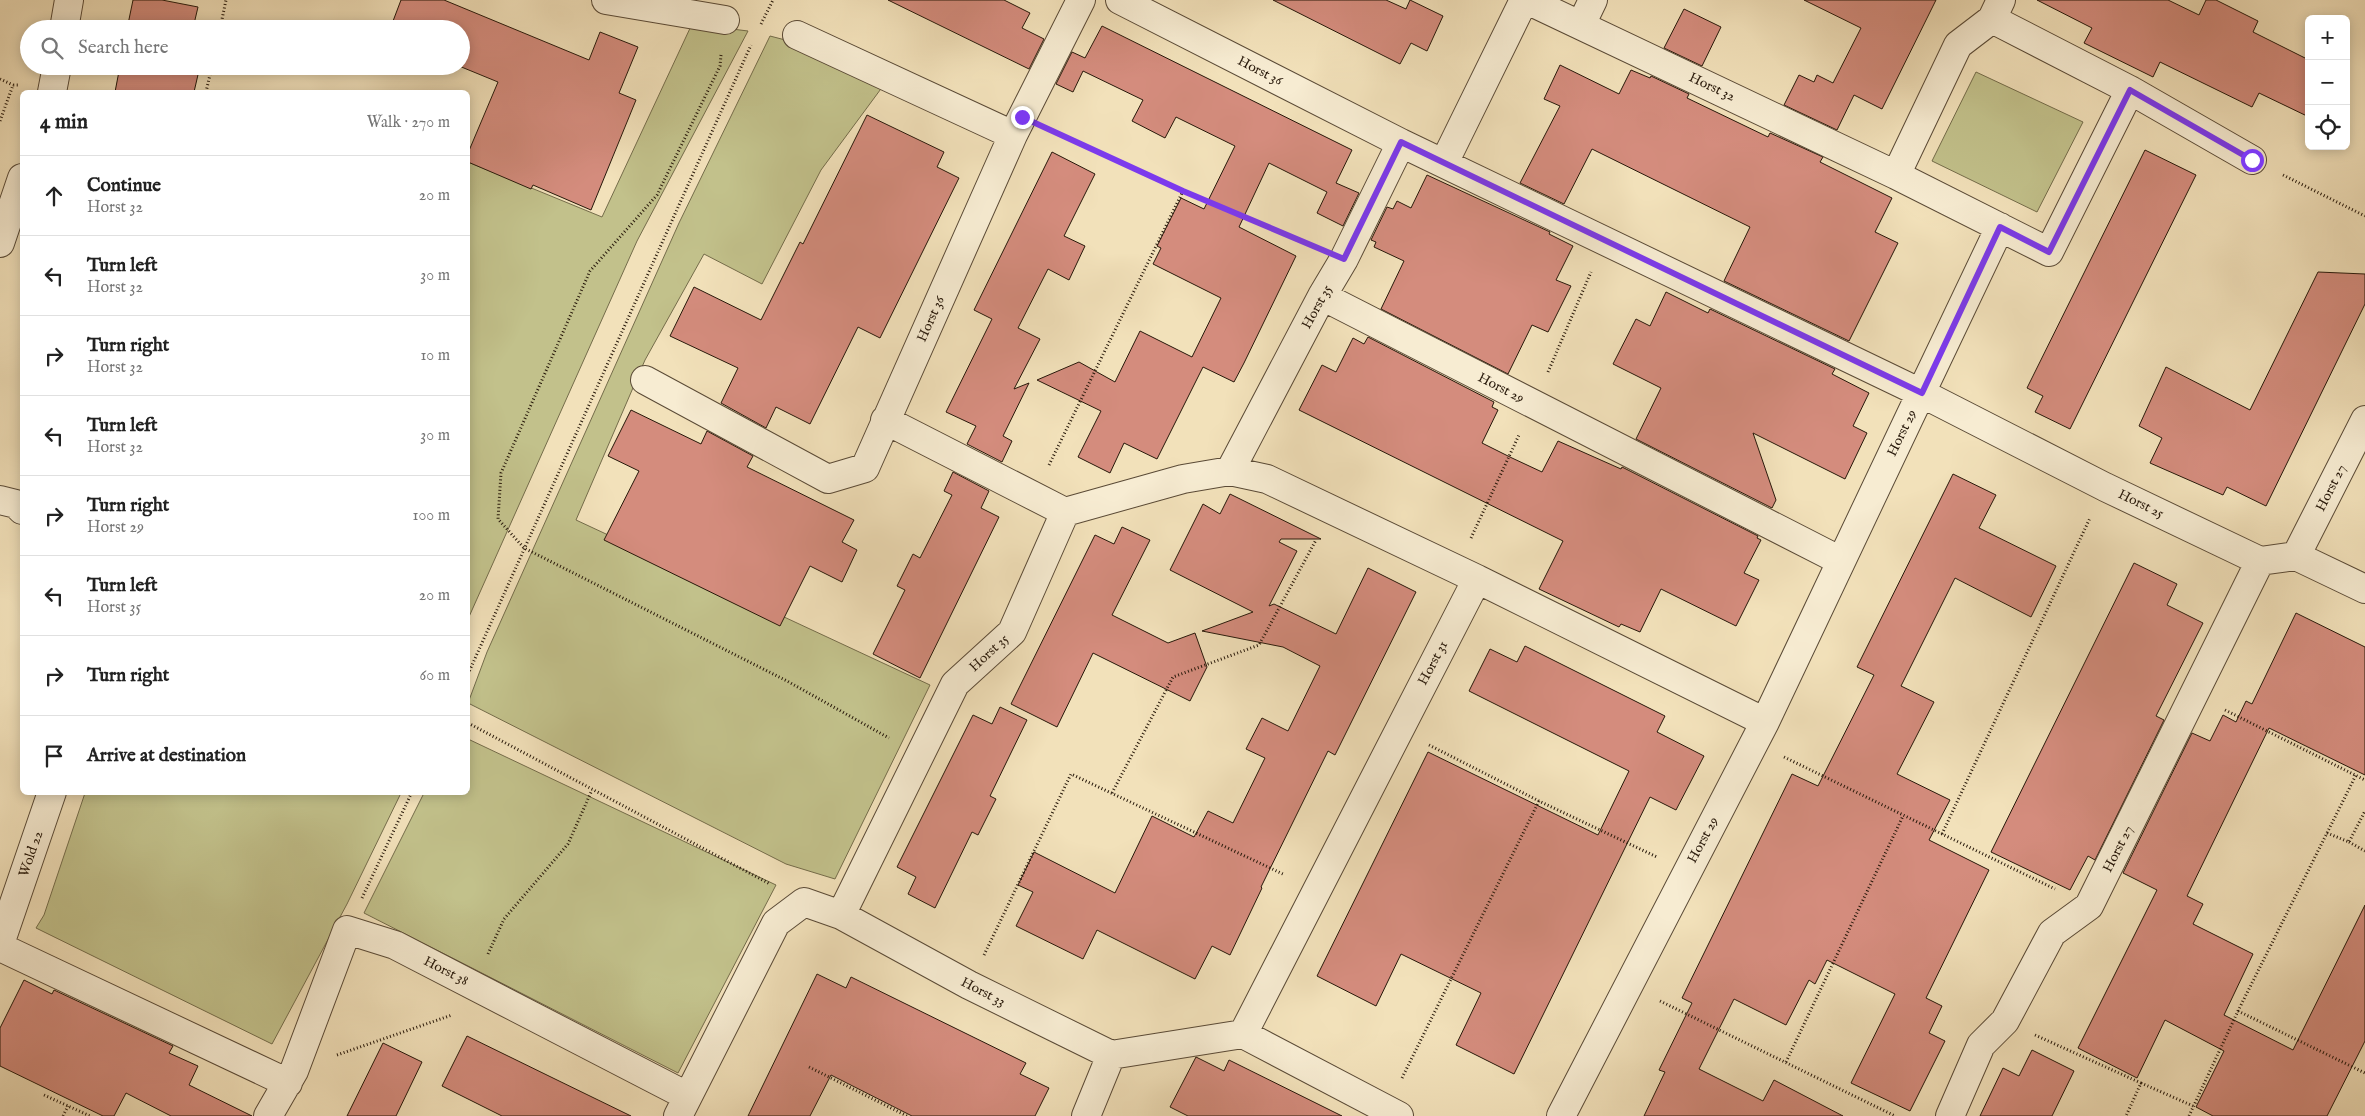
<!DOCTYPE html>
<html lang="en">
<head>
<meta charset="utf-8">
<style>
  body { margin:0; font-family:"IM FELL English",serif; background:#f6f6f6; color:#222 }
  .controls { position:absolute; right:15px; top:15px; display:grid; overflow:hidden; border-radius:8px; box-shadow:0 2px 12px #0003 }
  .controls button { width:45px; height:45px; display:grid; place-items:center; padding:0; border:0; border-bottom:1px solid #e0e0e0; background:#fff; color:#222; font:25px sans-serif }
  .stop { position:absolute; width:15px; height:15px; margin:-11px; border:4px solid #7c3aed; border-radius:50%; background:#fff }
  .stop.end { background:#7c3aed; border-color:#fff; box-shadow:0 1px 5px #0008 }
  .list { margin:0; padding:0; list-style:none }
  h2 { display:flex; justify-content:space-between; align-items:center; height:65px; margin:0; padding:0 20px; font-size:21px }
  h2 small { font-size:16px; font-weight:400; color:#767676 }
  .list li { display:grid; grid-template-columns:32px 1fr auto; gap:15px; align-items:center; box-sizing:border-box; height:80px; padding:0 20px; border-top:1px solid #e0e0e0 }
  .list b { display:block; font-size:19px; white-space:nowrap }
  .list p { margin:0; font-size:16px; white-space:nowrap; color:#767676 }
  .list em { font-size:16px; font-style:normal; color:#767676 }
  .icon { flex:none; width:28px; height:28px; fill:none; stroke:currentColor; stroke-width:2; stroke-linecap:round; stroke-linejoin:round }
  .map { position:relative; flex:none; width:2365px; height:1116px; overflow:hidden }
  .search { position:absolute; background:#fff; box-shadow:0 2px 12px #0003; left:20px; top:20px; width:450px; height:55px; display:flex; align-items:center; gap:12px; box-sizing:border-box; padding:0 18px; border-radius:28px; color:#767676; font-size:19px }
  .panel { position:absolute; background:#fff; box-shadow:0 2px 12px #0003; left:20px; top:90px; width:450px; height:705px; border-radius:8px }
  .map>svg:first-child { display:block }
</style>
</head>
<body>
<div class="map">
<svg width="2365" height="1116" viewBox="0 0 2365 1116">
  <rect width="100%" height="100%" fill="#f2e1ba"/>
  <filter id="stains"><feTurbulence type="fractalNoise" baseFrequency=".004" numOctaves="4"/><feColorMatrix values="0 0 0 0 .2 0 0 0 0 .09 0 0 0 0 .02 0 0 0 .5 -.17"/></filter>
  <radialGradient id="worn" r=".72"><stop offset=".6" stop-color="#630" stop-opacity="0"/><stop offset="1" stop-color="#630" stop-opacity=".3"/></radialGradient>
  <path fill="#c2c18b" stroke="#746c4a" d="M692,24L748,31L637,241L468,619V162L602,217Z
    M770,36L835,53L886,82L821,170L762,284L704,254L645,360L576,520L930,685L835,879L786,864L468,703L487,652L679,223Z
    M1976,72L2083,122L2037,212L1932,161Z
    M468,739L776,885L678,1073L364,913L424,793L468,792Z
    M85,793H401L347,904L272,1044L36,928L44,915Z"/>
  <path fill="#d48c7d" stroke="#27180a" d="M133,0H162L198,7L194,24L208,29H127Z
    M401,0H444L589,60L600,32L638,47L619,93L636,100L591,210L533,185L531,189L468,162V153L498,82L459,66H461V29H390Z
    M888,0H1004L1030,13L1022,28L1044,39L1029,69Z
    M1273,0H1386L1406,9L1410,0L1443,16L1427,51L1411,43L1400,64Z
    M1804,0H1936L1882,109L1854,95L1837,130L1784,105L1799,75L1814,82L1817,75L1833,83L1861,28Z
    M2037,0H2168L2199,15L2206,0H2216L2258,21L2253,32L2309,60V117L2259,93L2252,107L2160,62L2153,77L2084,43L2092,28Z
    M1684,9L1721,27L1702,66L1664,48Z
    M1102,26L1352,150L1336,183L1359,193L1343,226L1317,213L1327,192L1269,163L1239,227L1296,256L1244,363L1234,382L1203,367L1157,459L1124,443L1110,473L1078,457L1101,411L1037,380L1079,362L1115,382L1140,331L1192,357L1221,298L1153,264L1161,248L1157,246L1181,198L1204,209L1235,146L1176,117L1165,138L1132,121L1143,100L1083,71L1073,92L1056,84L1072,52L1085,58Z
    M1560,65L1619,94L1631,70L1650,78L1651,76L1689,94L1687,98L1768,137L1770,133L1823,157L1820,162L1892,198L1875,232L1898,243L1849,341L1724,281L1750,227L1592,149L1564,204L1520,183L1560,106L1544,99Z
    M120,66H200L194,92H115Z
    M867,115L944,152L937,167L959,178L880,338L858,327L810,424L776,407L766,428L721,403L738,368L670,336L694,287L761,320L800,242L803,244Z
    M2145,150L2196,175L2070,429L2035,412L2043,396L2027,388Z
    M1052,152L1095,174L1064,236L1085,246L1069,280L1048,269L1018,328L1040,339L1014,389L1029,383L1003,436L1012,441L1002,462L967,444L976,426L946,412L992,319L974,310Z
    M1427,175L1550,232L1549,234L1573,246L1556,280L1571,286L1548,332L1532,325L1508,374L1381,309L1404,261L1374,247L1376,242L1371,240L1387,207L1393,209L1397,201L1411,208Z
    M2318,272L2365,274V304L2266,506L2227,487L2223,495L2150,463L2162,438L2139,426L2166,367L2250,410Z
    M1666,292L1708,313L1710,309L1835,369L1832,374L1869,393L1853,426L1867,433L1845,479L1753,433L1776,500L1772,508L1636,439L1661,388L1613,364L1636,319L1650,326Z
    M1368,337L1494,402L1492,407L1498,410L1482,443L1512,458L1542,472L1558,441L1621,469L1622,467L1758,536L1757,538L1761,540L1744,573L1759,580L1736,626L1661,589L1640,632L1621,624L1619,627L1539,589L1563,541L1299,410L1322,365L1336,372L1353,338L1364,344Z
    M631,410L701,444L707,431L753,456L747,467L854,520L842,542L857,550L842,582L810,566L780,626L604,540L639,471L608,456Z
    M953,472L989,491L981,508L999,517L920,678L873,654L905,590L897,586L913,554L920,558L952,495L944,491Z
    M1953,474L1996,495L1979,528L2056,566L2031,617L1955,578L1901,686L1934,702L1897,774L1950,800L1929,840L1989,870L1926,998L1942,1006L1929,1033L1945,1041L1910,1111L1851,1083L1895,994L1827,960L1815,984L1809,980L1786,1025L1734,999L1699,1069L1763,1101L1774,1080L1843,1116H1644L1665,1072L1659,1070L1692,1003L1682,998L1792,774L1818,786L1874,675L1857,667Z
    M1230,494L1321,539H1281L1279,542L1297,551L1269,606L1274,604L1336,634L1368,568L1416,592L1335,755L1328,751L1261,887L1262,888L1230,955L1212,946L1195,979L1097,930L1083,959L1016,926L1033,892L1018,885L1034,852L1115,893L1152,816L1194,837L1208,811L1233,823L1265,758L1246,749L1262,718L1288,731L1320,666L1283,647L1202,631L1253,612L1170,570L1203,504L1220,514Z
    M1122,527L1150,540L1112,615L1168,643L1195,633L1207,667L1190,701L1093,653L1057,727L1011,704L1095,535L1114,544Z
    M2134,563L2177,584L2167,605L2203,623L2156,716L2164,720L2095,860L2088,856L2070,890L1991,852Z
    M2296,613L2365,647V775L2269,728L2187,896L2203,904L2193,924L2253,954L2224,1015L2293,1050L2365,905V1041L2327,1116H2213L2196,1107L2224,1051L2165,1020L2137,1078L2078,1048L2157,890L2123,873L2192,733L2210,741L2223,715L2236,722L2246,701L2252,704Z
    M1525,646L1665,716L1657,732L1704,756L1676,810L1650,797L1514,1074L1456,1045L1481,993L1401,954L1376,1006L1317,976L1428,752L1598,835L1629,771L1469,691L1490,649L1517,662Z
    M1000,707L1027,720L990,796L996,799L978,835L972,832L935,908L908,894L916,877L897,867L973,715L992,724Z
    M817,974L846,988L851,977L1026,1063L1020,1074L1049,1088L1035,1116H912L831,1075L810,1116H748Z
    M24,980L52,994L54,990L173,1046L169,1053L198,1066L189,1085L252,1116H171L126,1093L114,1116H103L0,1066V1028Z
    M467,1036L555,1079L631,1116H502L442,1086Z
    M383,1043L422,1062L396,1116H347Z
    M2032,1050L2074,1071L2052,1116H1980L2003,1068L2019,1076Z
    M1196,1057L1224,1071L1229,1060L1342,1116H1188L1170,1107Z"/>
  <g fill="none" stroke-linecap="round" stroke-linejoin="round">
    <defs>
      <path id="minor" d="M606,0L725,20
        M1120,0L1401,143L1921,393L1765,722L1561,1116
        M1527,0L1896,175L1958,45L1992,19L2001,0
        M1992,19L2130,90L2252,160
        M1581,25L1593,0
        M64,29L69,0
        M797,35L1013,135
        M52,92L57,66
        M1444,163L1524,0
        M1896,175L2049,252L2130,90
        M2000,227L1921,393L2105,487L2260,561L2296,556L2365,589
        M0,243L22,178
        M1322,296L1841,561
        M645,380L828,479L865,468L1013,135L1081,0
        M885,420L1065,512
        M1230,471L1267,479L1477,579
        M0,500L16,504L22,510
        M2296,556L2365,420
        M841,915L955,684L1012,632L1065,512L1183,479L1230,471L1322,296L1344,259L1401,143
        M0,944L52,792
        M0,947L288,1083
        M1243,1034L1477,579L1765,722
        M268,1116L294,1071L347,930L395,945L687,1096
        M678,1116L776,923L804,902L841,915L969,985L1111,1055L1243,1034L1399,1116
        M1086,1116L1111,1055
        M1950,1116L1981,1045L2005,1021L2052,933L2089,906L2260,561"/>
    </defs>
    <use href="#minor" stroke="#5a4a36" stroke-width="30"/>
    <path stroke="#27180a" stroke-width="3" stroke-dasharray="1 2.5" stroke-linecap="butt" d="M761,24L773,0
      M220,29L226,0
      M721,55L720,66L657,195L590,271L501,473L498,519L524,548L787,681L889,738
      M0,79L13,85
      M206,92L212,66
      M0,121L13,85H19
      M1052,131L1183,191L1312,246
      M2283,175L2365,216
      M1548,372L1591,272
      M1049,465L1183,191
      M1471,538L1519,435
      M468,674L751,45
      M2225,710L2365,780
      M468,723L770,884
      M1429,745L1539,801L1657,857
      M1784,757L2055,889
      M1112,793L1173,677L1259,645L1316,540
      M2327,833L2349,842L2365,811
      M1942,834L2090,518
      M2349,842L2365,851
      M362,898L412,792
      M488,954L504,919L568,844L592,790
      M984,955L1071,774L1285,875
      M1660,1001L1895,1116
      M2238,1011L2365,1073
      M2035,1035L2141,1083L2126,1116
      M337,1055L452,1015
      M1786,1062L1903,816
      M809,1067L907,1116
      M1402,1078L1539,801
      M2141,1083L2193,1106
      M44,1095L90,1116
      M63,1116L68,1106
      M2189,1116L2238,1011L2356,775"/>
    <use href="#minor" stroke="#f7ecd2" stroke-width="28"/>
  </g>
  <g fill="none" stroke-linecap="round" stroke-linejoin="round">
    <path stroke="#7c3aed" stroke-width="6" d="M1022,117L1183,191L1344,259L1401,142L1922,393L2000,227L2049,252L2130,90L2252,160"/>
  </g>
  <g text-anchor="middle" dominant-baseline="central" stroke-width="4" stroke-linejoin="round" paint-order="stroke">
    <g font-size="14" fill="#27180a" stroke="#f7ecd2">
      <text transform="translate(1260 71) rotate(27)">Horst 36</text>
      <text transform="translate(1712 87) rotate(25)">Horst 32</text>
      <text transform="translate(1317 307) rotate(-61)">Horst 35</text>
      <text transform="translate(931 319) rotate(-66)">Horst 36</text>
      <text transform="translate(1501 388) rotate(27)">Horst 29</text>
      <text transform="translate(1902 433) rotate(-64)">Horst 29</text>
      <text transform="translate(2331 488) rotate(-63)">Horst 27</text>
      <text transform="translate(2141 504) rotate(26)">Horst 25</text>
      <text transform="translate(989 653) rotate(-43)">Horst 35</text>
      <text transform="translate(1433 663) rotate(-62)">Horst 31</text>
      <text transform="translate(1703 840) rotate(-62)">Horst 29</text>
      <text transform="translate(2118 849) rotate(-63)">Horst 27</text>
      <text transform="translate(31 854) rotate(-71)">Wold 22</text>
      <text transform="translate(446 971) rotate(27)">Horst 38</text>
      <text transform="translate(983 992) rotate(27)">Horst 33</text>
    </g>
  </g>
  <rect width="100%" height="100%" filter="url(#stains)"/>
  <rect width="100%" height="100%" fill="url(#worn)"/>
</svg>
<div class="controls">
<button>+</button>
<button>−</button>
<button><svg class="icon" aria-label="locate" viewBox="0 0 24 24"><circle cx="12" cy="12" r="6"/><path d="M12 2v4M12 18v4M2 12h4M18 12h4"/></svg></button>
</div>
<div class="stop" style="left:2252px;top:160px"></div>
<div class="stop end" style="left:1022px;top:117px"></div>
<div class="search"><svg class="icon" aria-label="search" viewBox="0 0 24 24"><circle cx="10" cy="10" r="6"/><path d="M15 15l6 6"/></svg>Search here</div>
<section class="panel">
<h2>4 min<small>Walk · 270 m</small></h2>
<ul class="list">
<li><svg class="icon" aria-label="ahead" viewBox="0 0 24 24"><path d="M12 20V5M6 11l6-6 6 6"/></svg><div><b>Continue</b><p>Horst 32</p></div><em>20 m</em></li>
<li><svg class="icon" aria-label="left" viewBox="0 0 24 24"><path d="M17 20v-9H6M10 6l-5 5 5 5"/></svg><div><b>Turn left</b><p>Horst 32</p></div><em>30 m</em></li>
<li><svg class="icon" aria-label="right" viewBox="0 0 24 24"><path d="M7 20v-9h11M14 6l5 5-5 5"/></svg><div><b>Turn right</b><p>Horst 32</p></div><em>10 m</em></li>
<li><svg class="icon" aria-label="left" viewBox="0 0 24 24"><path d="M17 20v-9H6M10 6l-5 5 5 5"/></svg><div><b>Turn left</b><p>Horst 32</p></div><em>30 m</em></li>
<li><svg class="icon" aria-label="right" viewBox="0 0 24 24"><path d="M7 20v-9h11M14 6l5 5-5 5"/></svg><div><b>Turn right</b><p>Horst 29</p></div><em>100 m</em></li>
<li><svg class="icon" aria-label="left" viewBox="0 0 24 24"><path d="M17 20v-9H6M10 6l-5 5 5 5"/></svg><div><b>Turn left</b><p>Horst 35</p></div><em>20 m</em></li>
<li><svg class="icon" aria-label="right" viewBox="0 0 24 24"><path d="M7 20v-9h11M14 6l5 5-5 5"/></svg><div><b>Turn right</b></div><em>60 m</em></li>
<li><svg class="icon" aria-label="arrive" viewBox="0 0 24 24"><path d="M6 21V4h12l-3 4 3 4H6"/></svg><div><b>Arrive at destination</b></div></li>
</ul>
</section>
</div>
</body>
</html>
